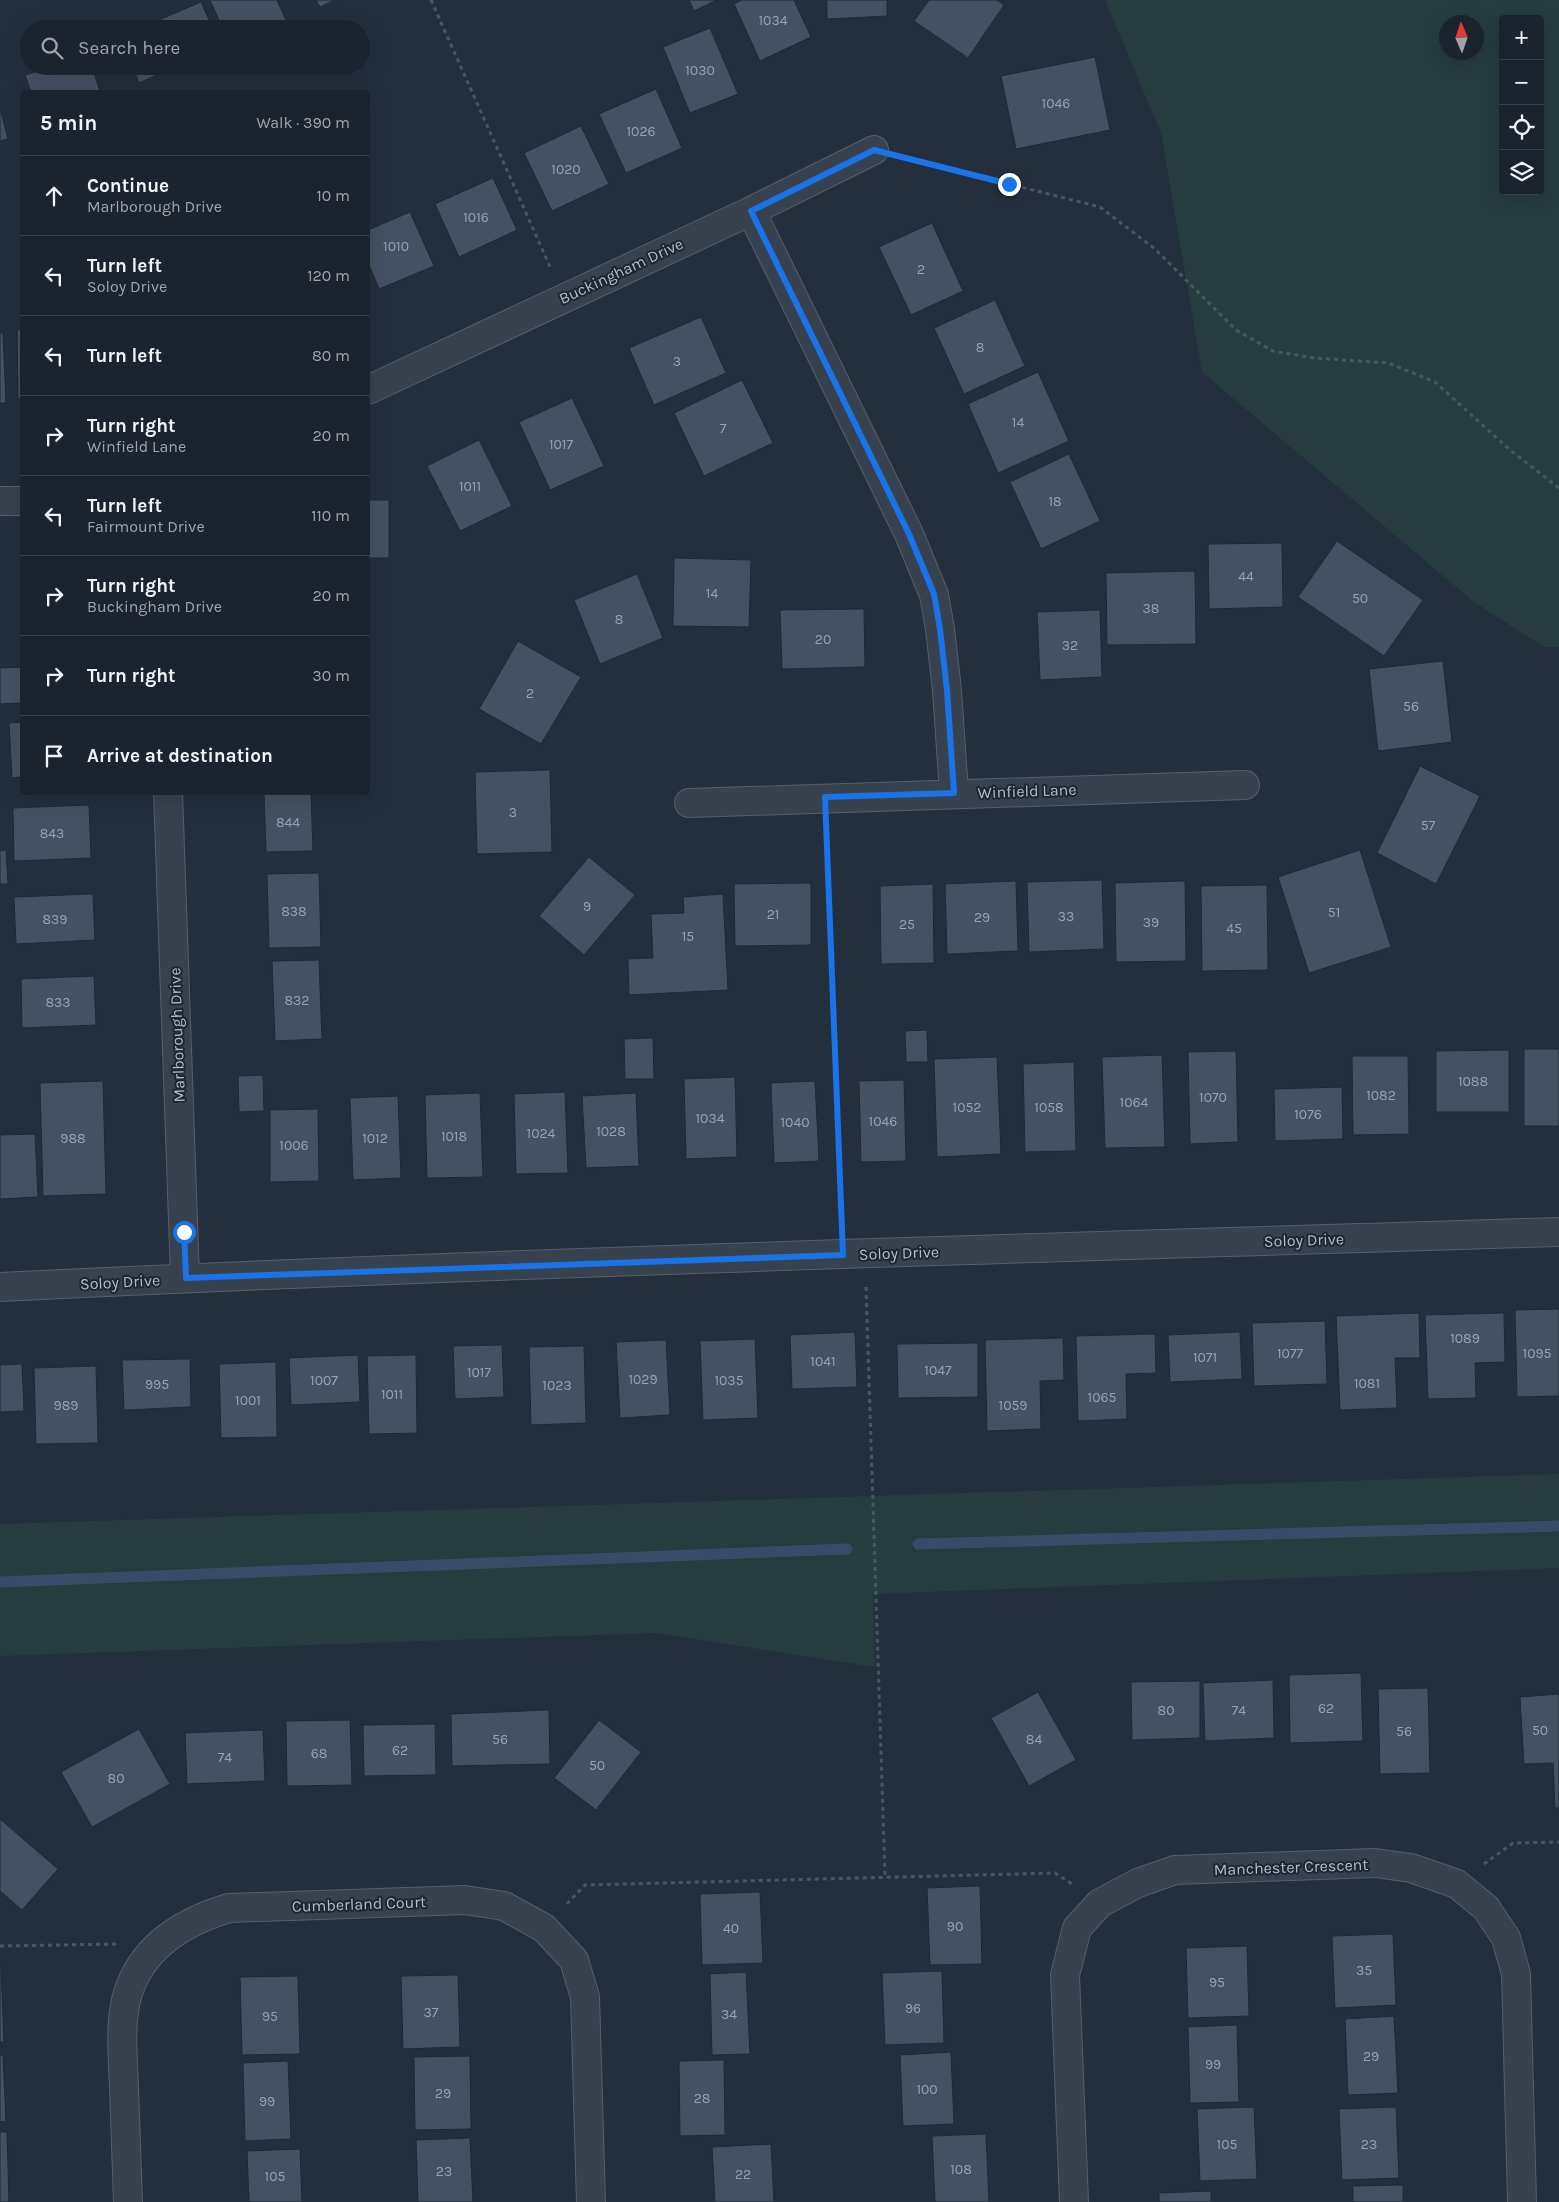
<!DOCTYPE html>
<html lang="en">
<head>
<meta charset="utf-8">
<style>
  body { margin:0; font-family:Karla,sans-serif; background:#282f3a; color:#f1f3f6 }
  .controls { position:absolute; right:15px; top:15px; display:grid; overflow:hidden; border-radius:5px; box-shadow:0 5px 20px #0002 }
  .controls button { width:45px; height:45px; display:grid; place-items:center; padding:0; border:0; border-bottom:1px solid #39404a; background:#1b232e; color:#f1f3f6; font:25px sans-serif }
  .compass { position:absolute; left:1439px; top:15px; width:45px; height:45px; border-radius:50%; background:#1b232e; box-shadow:0 5px 20px #0002; rotate:358deg }
  .stop { position:absolute; width:15px; height:15px; margin:-11px; border:4px solid #1a73e8; border-radius:50%; background:#fff }
  .stop.end { background:#1a73e8; border-color:#fff; box-shadow:0 1px 5px #0008 }
  .list { margin:0; padding:0; list-style:none }
  h2 { display:flex; justify-content:space-between; align-items:center; height:65px; margin:0; padding:0 20px; font-size:21px }
  h2 small { font-size:16px; font-weight:400; color:#a0a4aa }
  .list li { display:grid; grid-template-columns:32px 1fr auto; gap:15px; align-items:center; box-sizing:border-box; height:80px; padding:0 20px; border-top:1px solid #39404a }
  .list b { display:block; font-size:19px; white-space:nowrap }
  .list p { margin:0; font-size:16px; white-space:nowrap; color:#a0a4aa }
  .list em { font-size:16px; font-style:normal; color:#a0a4aa }
  .icon { flex:none; width:28px; height:28px; fill:none; stroke:currentColor; stroke-width:2; stroke-linecap:round; stroke-linejoin:round }
  .map { position:relative; flex:none; width:1559px; height:2202px; overflow:hidden }
  .search { position:absolute; background:#1b232e; box-shadow:0 5px 20px #0002; left:20px; top:20px; width:350px; height:55px; display:flex; align-items:center; gap:12px; box-sizing:border-box; padding:0 18px; border-radius:28px; color:#a0a4aa; font-size:19px }
  .panel { position:absolute; background:#1b232e; box-shadow:0 5px 20px #0002; left:20px; top:90px; width:350px; height:705px; border-radius:5px }
  .map>svg:first-child { display:block }
</style>
</head>
<body>
<div class="map">
<svg width="1559" height="2202" viewBox="0 0 1559 2202">
  <rect width="100%" height="100%" fill="#242f3e"/>
  <path fill="#263c3f" fill-rule="evenodd" d="M1105,0H1559V647H1544L1474,602L1202,372L1161,133ZM1503,19H1540V191H1503ZM1446,22H1476V52H1446Z
    M1559,1474V1568L873,1594L875,1667L656,1633L0,1656V1524Z"/>
  <g fill="none" stroke-linecap="round" stroke-linejoin="round">
    <path stroke="#394c67" stroke-width="11" d="M918,1544L1559,1526
      M0,1582L847,1549"/>
  </g>
  <path fill="#455162" stroke="#1f2835" d="M210,0H277L287,22L272,29H223Z
    M316,0H335L320,7Z
    M689,0H717L694,11Z
    M742,0H794L811,37L760,61L734,4Z
    M827,0H887V16L827,19Z
    M929,0H997L1004,5L968,58L914,21Z
    M201,2L213,29H138Z
    M710,28L738,94L690,113L663,47Z
    M1095,57L1110,130L1016,149L1001,76Z
    M53,66H92L100,92H31L25,75Z
    M132,66H177L139,83Z
    M656,89L682,148L626,173L599,114Z
    M0,108L8,139L0,141Z
    M581,126L609,184L552,211L524,153Z
    M493,178L517,230L459,257L435,204Z
    M410,212L434,266L379,289L368,262V230Z
    M932,223L963,291L911,315L879,247Z
    M995,300L1025,366L964,394L934,328Z
    M701,317L726,373L654,405L629,348Z
    M22,329V399H18L17,330Z
    M0,333H3L6,403H0Z
    M1038,372L1069,441L998,473L968,404Z
    M742,380L773,443L704,476L674,413Z
    M572,398L604,466L550,490L519,422Z
    M479,440L512,506L460,531L427,466Z
    M1069,454L1100,521L1041,549L1010,482Z
    M368,500H389V558H368Z
    M1337,541L1423,600L1384,656L1298,597Z
    M1282,543L1283,607L1209,609L1208,544Z
    M674,558L751,560L749,627L673,626Z
    M1195,571L1196,644L1107,645L1106,573Z
    M637,574L663,638L600,664L574,600Z
    M864,609L865,667L782,669L780,610Z
    M1100,610L1102,677L1040,680L1037,612Z
    M518,641L581,677L541,744L479,709Z
    M1443,661L1452,742L1378,751L1369,669Z
    M22,667V703L0,704V668Z
    M22,722V777L12,778L9,723Z
    M1420,766L1480,796L1436,884L1377,853Z
    M550,770L552,852L477,854L475,772Z
    M264,792H311L313,851L266,852Z
    M89,805L91,858L14,861L13,808Z
    M6,850L8,884H0V851Z
    M1360,850L1391,947L1309,973L1278,877Z
    M589,857L635,895L584,955L539,916Z
    M319,873L321,947L269,948L267,874Z
    M1102,880L1104,949L1029,952L1027,882Z
    M1016,881L1018,951L947,954L945,884Z
    M1185,881L1186,961L1116,962L1115,883Z
    M811,883V945L735,946L734,884Z
    M933,884L934,963L881,964L880,886Z
    M1267,885L1268,970L1202,971L1201,886Z
    M93,894L95,940L16,944L14,897Z
    M723,894L728,990L629,995L628,959L653,958L651,914L684,913L683,897Z
    M319,960L322,1039L275,1041L272,961Z
    M94,976L96,1025L22,1028L21,979Z
    M927,1030L928,1062H906L905,1031Z
    M653,1038L654,1079H625L624,1039Z
    M1524,1049H1559V1126H1524Z
    M1509,1050V1112H1436V1051Z
    M1236,1051L1238,1142L1190,1144L1188,1052Z
    M1162,1055L1165,1147L1105,1148L1102,1057Z
    M1352,1056H1408L1409,1134L1353,1135Z
    M997,1057L1001,1154L937,1157L934,1059Z
    M1074,1062L1076,1151L1025,1152L1023,1064Z
    M263,1075L264,1111L239,1112L238,1076Z
    M735,1077L737,1157L686,1159L684,1079Z
    M904,1080L906,1161L861,1162L859,1081Z
    M103,1081L106,1194L43,1196L40,1083Z
    M815,1081L819,1161L774,1163L771,1083Z
    M1342,1087L1343,1139L1275,1141L1274,1089Z
    M565,1092L568,1173L516,1174L514,1094Z
    M480,1093L483,1177L427,1178L425,1095Z
    M636,1093L639,1166L586,1168L582,1096Z
    M398,1096L401,1178L353,1180L350,1098Z
    M318,1109L319,1181L270,1182V1110Z
    M35,1134L38,1197L0,1199V1135Z
    M1559,1309V1396L1517,1397L1515,1310Z
    M1419,1313L1420,1358H1395L1397,1408L1340,1410L1336,1316Z
    M1504,1313L1505,1362L1475,1363L1476,1398L1428,1399L1425,1315Z
    M1325,1321L1327,1384L1254,1386L1252,1323Z
    M855,1332L857,1387L792,1389L790,1335Z
    M1240,1332L1242,1379L1170,1382L1168,1335Z
    M1155,1334L1156,1373L1126,1374L1127,1419L1078,1421L1076,1336Z
    M1063,1338L1064,1380L1040,1381L1041,1429L987,1431L985,1340Z
    M755,1339L758,1418L703,1420L700,1341Z
    M666,1340L670,1415L620,1418L616,1342Z
    M978,1343V1397L898,1398L897,1344Z
    M502,1345L504,1397L455,1399L453,1346Z
    M584,1346L586,1423L531,1425L529,1347Z
    M358,1355L360,1402L291,1405L289,1358Z
    M416,1355L417,1433L369,1434L367,1356Z
    M190,1359L191,1407L124,1410L122,1360Z
    M276,1362L277,1437L221,1438L219,1364Z
    M22,1364L24,1411L0,1412V1365Z
    M96,1366L98,1443L36,1444L34,1368Z
    M1361,1673L1363,1741L1290,1743L1289,1675Z
    M1273,1680L1274,1738L1205,1741L1203,1683Z
    M1200,1681V1738L1132,1740L1131,1682Z
    M1428,1688L1430,1773L1380,1774L1378,1689Z
    M1038,1692L1076,1760L1029,1786L991,1718Z
    M1559,1694V1808H1555L1553,1763L1524,1764L1520,1697Z
    M549,1710L550,1764L452,1766L451,1714Z
    M350,1720L352,1785L287,1786L286,1721Z
    M599,1720L641,1752L596,1810L554,1778Z
    M435,1724L436,1775L364,1776L363,1725Z
    M139,1729L170,1784L92,1827L61,1772Z
    M263,1730L265,1781L187,1784L185,1733Z
    M0,1819L58,1869L22,1910L0,1891Z
    M980,1886L982,1964L930,1965L927,1888Z
    M760,1892L763,1963L702,1965L700,1894Z
    M1393,1934L1396,2005L1335,2008L1332,1936Z
    M1247,1946L1249,2016L1188,2018L1186,1948Z
    M0,1967H1L4,2042H0Z
    M942,1971L944,2043L885,2045L882,1973Z
    M746,1972L750,2054L712,2055L710,1974Z
    M458,1975L460,2047L403,2049L401,1976Z
    M298,1976L300,2054L242,2055L240,1977Z
    M1394,2016L1398,2093L1348,2095L1345,2019Z
    M1237,2025L1239,2102L1190,2103L1188,2027Z
    M951,2052L954,2124L903,2126L900,2055Z
    M0,2055H3L6,2121L0,2122Z
    M470,2056L471,2129L415,2130L414,2057Z
    M724,2060L725,2135L680,2136L679,2061Z
    M288,2061L291,2139L245,2141L243,2063Z
    M1254,2107L1257,2179L1200,2181L1197,2109Z
    M1396,2107L1399,2178L1342,2180L1339,2109Z
    M0,2132H7L9,2202H0Z
    M986,2134L989,2202H935L932,2136Z
    M470,2138L473,2202H418L416,2140Z
    M771,2144L774,2202H715L712,2147Z
    M300,2149L302,2202H249L247,2151Z
    M1403,2185V2202H1353V2186Z
    M1211,2191V2202H1159V2193Z"/>
  <g fill="none" stroke-linecap="round" stroke-linejoin="round">
    <defs>
      <path id="minor" d="M751,211L909,534L934,595L940,629L947,690L954,793
        M368,390L751,211L874,150
        M0,501H22
        M168,792L185,1278
        M689,803L1245,785
        M0,1287C519,1262 1039,1248 1559,1232
        M128,2202C127,2164 125,2126 124,2088C123,2057 119,2022 128,1993C143,1946 185,1921 229,1908L465,1900L504,1906L544,1928L574,1960L585,1997L591,2202
        M1074,2202L1065,1975L1077,1928L1100,1903L1138,1883L1175,1870L1375,1863L1411,1868L1457,1884L1486,1908L1506,1938L1516,1974L1522,2202"/>
    </defs>
    <use href="#minor" stroke="#565f6c" stroke-width="30"/>
    <path stroke="#44595c" stroke-width="3" stroke-dasharray="4 4" stroke-linecap="butt" d="M431,0L551,269
      M906,158L1100,207L1155,249L1236,330L1273,351L1314,358L1388,363L1435,382L1510,450L1559,488
      M826,830L842,1221
      M866,1287L885,1876
      M1484,1864L1513,1843L1559,1842
      M567,1904L585,1885L1055,1873L1072,1884
      M0,1946L116,1944"/>
    <use href="#minor" stroke="#38414e" stroke-width="28"/>
  </g>
  <g fill="none" stroke-linecap="round" stroke-linejoin="round">
    <path stroke="#1a73e8" stroke-width="6" d="M184,1232L186,1278L843,1255L825,797L954,793L947,690L940,629L934,594L909,534L751,211L874,150L1009,184"/>
  </g>
  <g text-anchor="middle" dominant-baseline="central" stroke-width="4" stroke-linejoin="round" paint-order="stroke">
    <g font-size="14" fill="#98a1af">
      <text x="773" y="20">1034</text>
      <text x="700" y="70">1030</text>
      <text x="1056" y="103">1046</text>
      <text x="641" y="131">1026</text>
      <text x="566" y="169">1020</text>
      <text x="476" y="217">1016</text>
      <text x="396" y="246">1010</text>
      <text x="921" y="269">2</text>
      <text x="980" y="347">8</text>
      <text x="677" y="361">3</text>
      <text x="1018" y="422">14</text>
      <text x="723" y="428">7</text>
      <text x="561" y="444">1017</text>
      <text x="470" y="486">1011</text>
      <text x="1055" y="501">18</text>
      <text x="1246" y="576">44</text>
      <text x="712" y="593">14</text>
      <text x="1360" y="598">50</text>
      <text x="1151" y="608">38</text>
      <text x="619" y="619">8</text>
      <text x="823" y="639">20</text>
      <text x="1070" y="645">32</text>
      <text x="530" y="693">2</text>
      <text x="1411" y="706">56</text>
      <text x="513" y="812">3</text>
      <text x="288" y="822">844</text>
      <text x="1428" y="825">57</text>
      <text x="52" y="833">843</text>
      <text x="587" y="906">9</text>
      <text x="294" y="911">838</text>
      <text x="1334" y="912">51</text>
      <text x="773" y="914">21</text>
      <text x="1066" y="916">33</text>
      <text x="982" y="917">29</text>
      <text x="55" y="919">839</text>
      <text x="1151" y="922">39</text>
      <text x="907" y="924">25</text>
      <text x="1234" y="928">45</text>
      <text x="688" y="936">15</text>
      <text x="297" y="1000">832</text>
      <text x="58" y="1002">833</text>
      <text x="1473" y="1081">1088</text>
      <text x="1381" y="1095">1082</text>
      <text x="1213" y="1097">1070</text>
      <text x="1134" y="1102">1064</text>
      <text x="967" y="1107">1052</text>
      <text x="1049" y="1107">1058</text>
      <text x="1308" y="1114">1076</text>
      <text x="710" y="1118">1034</text>
      <text x="883" y="1121">1046</text>
      <text x="795" y="1122">1040</text>
      <text x="611" y="1131">1028</text>
      <text x="541" y="1133">1024</text>
      <text x="454" y="1136">1018</text>
      <text x="73" y="1138">988</text>
      <text x="375" y="1138">1012</text>
      <text x="294" y="1145">1006</text>
      <text x="1465" y="1338">1089</text>
      <text x="1290" y="1353">1077</text>
      <text x="1537" y="1353">1095</text>
      <text x="1205" y="1357">1071</text>
      <text x="823" y="1361">1041</text>
      <text x="938" y="1370">1047</text>
      <text x="479" y="1372">1017</text>
      <text x="643" y="1379">1029</text>
      <text x="324" y="1380">1007</text>
      <text x="729" y="1380">1035</text>
      <text x="1367" y="1383">1081</text>
      <text x="157" y="1384">995</text>
      <text x="557" y="1385">1023</text>
      <text x="392" y="1394">1011</text>
      <text x="1102" y="1397">1065</text>
      <text x="248" y="1400">1001</text>
      <text x="66" y="1405">989</text>
      <text x="1013" y="1405">1059</text>
      <text x="1326" y="1708">62</text>
      <text x="1166" y="1710">80</text>
      <text x="1239" y="1710">74</text>
      <text x="1540" y="1730">50</text>
      <text x="1404" y="1731">56</text>
      <text x="500" y="1739">56</text>
      <text x="1034" y="1739">84</text>
      <text x="400" y="1750">62</text>
      <text x="319" y="1753">68</text>
      <text x="225" y="1757">74</text>
      <text x="597" y="1765">50</text>
      <text x="116" y="1778">80</text>
      <text x="955" y="1926">90</text>
      <text x="731" y="1928">40</text>
      <text x="1364" y="1970">35</text>
      <text x="1217" y="1982">95</text>
      <text x="913" y="2008">96</text>
      <text x="431" y="2012">37</text>
      <text x="729" y="2014">34</text>
      <text x="270" y="2016">95</text>
      <text x="1371" y="2056">29</text>
      <text x="1213" y="2064">99</text>
      <text x="927" y="2089">100</text>
      <text x="443" y="2093">29</text>
      <text x="702" y="2098">28</text>
      <text x="267" y="2101">99</text>
      <text x="1227" y="2144">105</text>
      <text x="1369" y="2144">23</text>
      <text x="961" y="2169">108</text>
      <text x="444" y="2171">23</text>
      <text x="743" y="2174">22</text>
      <text x="275" y="2176">105</text>
    </g>
    <g font-size="16" fill="#b4bcc9" stroke="#1d2633">
      <text transform="translate(621 271) rotate(-25)">Buckingham Drive</text>
      <text transform="translate(1027 791) rotate(-2)">Winfield Lane</text>
      <text transform="translate(177 1035) rotate(-92)">Marlborough Drive</text>
      <text transform="translate(1304 1240) rotate(-2)">Soloy Drive</text>
      <text transform="translate(899 1253) rotate(-2)">Soloy Drive</text>
      <text transform="translate(120 1282) rotate(-3)">Soloy Drive</text>
      <text transform="translate(1291 1867) rotate(-2)">Manchester Crescent</text>
      <text transform="translate(359 1904) rotate(-2)">Cumberland Court</text>
    </g>
  </g>
</svg>
<div class="controls">
<button>+</button>
<button>−</button>
<button><svg class="icon" aria-label="locate" viewBox="0 0 24 24"><circle cx="12" cy="12" r="6"/><path d="M12 2v4M12 18v4M2 12h4M18 12h4"/></svg></button>
<button><svg class="icon" aria-label="layers" viewBox="0 0 24 24"><path d="M12 4l9 5-9 5-9-5zM3 14l9 5 9-5"/></svg></button>
</div>
<svg class="compass" viewBox="-18 -18 36 36"><path d="M0-13l5 13h-10z" fill="#e53935"/><path d="M0 13l5-13h-10z" fill="#a0a4aa"/></svg>
<div class="stop" style="left:184px;top:1232px"></div>
<div class="stop end" style="left:1009px;top:184px"></div>
<div class="search"><svg class="icon" aria-label="search" viewBox="0 0 24 24"><circle cx="10" cy="10" r="6"/><path d="M15 15l6 6"/></svg>Search here</div>
<section class="panel">
<h2>5 min<small>Walk · 390 m</small></h2>
<ul class="list">
<li><svg class="icon" aria-label="ahead" viewBox="0 0 24 24"><path d="M12 20V5M6 11l6-6 6 6"/></svg><div><b>Continue</b><p>Marlborough Drive</p></div><em>10 m</em></li>
<li><svg class="icon" aria-label="left" viewBox="0 0 24 24"><path d="M17 20v-9H6M10 6l-5 5 5 5"/></svg><div><b>Turn left</b><p>Soloy Drive</p></div><em>120 m</em></li>
<li><svg class="icon" aria-label="left" viewBox="0 0 24 24"><path d="M17 20v-9H6M10 6l-5 5 5 5"/></svg><div><b>Turn left</b></div><em>80 m</em></li>
<li><svg class="icon" aria-label="right" viewBox="0 0 24 24"><path d="M7 20v-9h11M14 6l5 5-5 5"/></svg><div><b>Turn right</b><p>Winfield Lane</p></div><em>20 m</em></li>
<li><svg class="icon" aria-label="left" viewBox="0 0 24 24"><path d="M17 20v-9H6M10 6l-5 5 5 5"/></svg><div><b>Turn left</b><p>Fairmount Drive</p></div><em>110 m</em></li>
<li><svg class="icon" aria-label="right" viewBox="0 0 24 24"><path d="M7 20v-9h11M14 6l5 5-5 5"/></svg><div><b>Turn right</b><p>Buckingham Drive</p></div><em>20 m</em></li>
<li><svg class="icon" aria-label="right" viewBox="0 0 24 24"><path d="M7 20v-9h11M14 6l5 5-5 5"/></svg><div><b>Turn right</b></div><em>30 m</em></li>
<li><svg class="icon" aria-label="arrive" viewBox="0 0 24 24"><path d="M6 21V4h12l-3 4 3 4H6"/></svg><div><b>Arrive at destination</b></div></li>
</ul>
</section>
</div>
</body>
</html>
